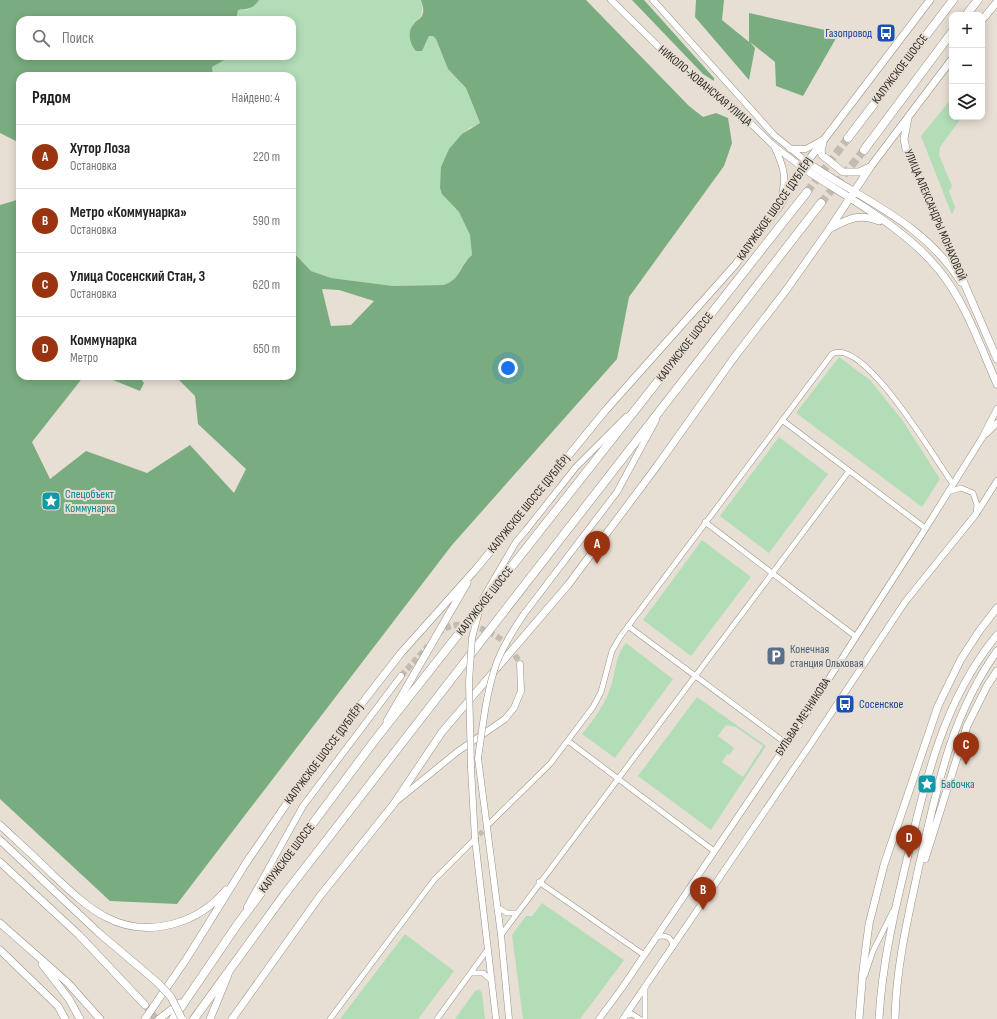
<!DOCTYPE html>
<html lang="ru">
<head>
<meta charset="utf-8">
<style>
  body { margin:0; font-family:"Sofia Sans Condensed",sans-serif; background:#f2f2f2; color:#222 }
  .controls { position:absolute; right:12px; top:12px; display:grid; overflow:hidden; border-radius:8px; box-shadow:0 2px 10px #0003 }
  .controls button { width:36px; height:36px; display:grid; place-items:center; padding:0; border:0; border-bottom:1px solid #e0e0e0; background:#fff; color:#222; font:20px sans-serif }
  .you { position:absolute; left:508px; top:368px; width:14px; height:14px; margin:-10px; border:3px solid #fff; border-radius:50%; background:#1a73e8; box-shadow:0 0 0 6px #1a73e833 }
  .badge { display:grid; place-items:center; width:26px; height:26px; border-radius:50%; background:#9a3310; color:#fff; font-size:13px; font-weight:700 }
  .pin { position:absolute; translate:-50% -33px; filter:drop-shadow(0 1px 2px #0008) }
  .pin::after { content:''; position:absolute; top:21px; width:14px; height:12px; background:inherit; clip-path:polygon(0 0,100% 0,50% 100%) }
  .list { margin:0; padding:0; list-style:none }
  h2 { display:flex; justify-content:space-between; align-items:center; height:52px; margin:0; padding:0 16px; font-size:17px }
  h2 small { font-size:13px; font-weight:400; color:#767676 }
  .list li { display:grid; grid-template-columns:26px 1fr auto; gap:12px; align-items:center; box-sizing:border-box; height:64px; padding:0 16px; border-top:1px solid #e0e0e0 }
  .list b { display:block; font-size:15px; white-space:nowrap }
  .list p { margin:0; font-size:13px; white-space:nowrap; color:#767676 }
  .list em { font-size:13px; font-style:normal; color:#767676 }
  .icon { flex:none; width:22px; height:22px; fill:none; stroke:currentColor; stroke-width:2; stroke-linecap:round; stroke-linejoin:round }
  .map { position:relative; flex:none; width:997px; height:1019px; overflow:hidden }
  .search { position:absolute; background:#fff; box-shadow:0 2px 10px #0003; left:16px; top:16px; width:280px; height:44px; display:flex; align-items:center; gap:10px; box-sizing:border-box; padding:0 14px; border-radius:12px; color:#767676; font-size:15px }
  .panel { position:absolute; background:#fff; box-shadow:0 2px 10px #0003; left:16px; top:72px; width:280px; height:308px; border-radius:12px }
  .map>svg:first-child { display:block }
</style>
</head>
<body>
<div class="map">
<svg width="997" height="1019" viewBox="0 0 997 1019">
  <rect width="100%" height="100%" fill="#e7dfd4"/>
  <path fill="#b3ddb7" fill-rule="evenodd" d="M259,0H421C423,12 423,17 413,24L425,46L429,36H433L436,39L448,69L466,88L480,124L469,128L442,167L440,188L446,198L459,212L470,235L472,255C458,265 461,280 443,285L393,286L331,278L311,271L292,251V76H213L212,67C232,49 267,56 292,56V20H236L238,10H248Z
    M951,99L952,117H962L940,147L939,155L952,186L949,191L955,207L952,215L921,136Z
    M839,357L870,380L903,421L940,479L922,507L796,413Z
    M779,437L828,474L769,553L720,516Z
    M702,540L751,577L691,656L643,620Z
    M626,643L673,679L615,758L582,734C594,719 605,705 611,686C616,671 615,656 626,643Z
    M697,697L766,746L711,830L638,776ZM726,725L736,727L763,746L743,777L722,762L727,754L730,755L734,748L718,736Z
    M542,903L624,960L580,1019H523L512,935L526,916H532Z
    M405,934L454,971L418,1019H340Z
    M479,989L482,993L485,1019H455L475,991Z"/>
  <path fill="#79ad7f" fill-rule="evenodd" d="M0,0H259C253,9 248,9 238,10L236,20H20V56H231L212,67L213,76H20V143L0,133Z
    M421,0H586L689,106L703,117L716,113L728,118L732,143L724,166L629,297L617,359L452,545L177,904L110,901L0,799V205L20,199V376H84L32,442L50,479L86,451L147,473L190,445L234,493L246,469L198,424L195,396L175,376H292V251L311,271L331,278L393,286L443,285C461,280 459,266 472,255L470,235L459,212L442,194L440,188L441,167L449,149L462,134L480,123L466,88L448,69L436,39L433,36H429L422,51H416C410,45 407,32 413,25C416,20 422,19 423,13C424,9 422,4 421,0ZM322,289L339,290L374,301L351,325L331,326Z
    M632,0H644L714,78V81L703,74Z
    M696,0H724L722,20L749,42V13L839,33L803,96L776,86L775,62L750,42L755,48L749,80L695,17Z
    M103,376H139L144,383L140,391Z"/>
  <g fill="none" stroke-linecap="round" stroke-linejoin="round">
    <path stroke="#c2bbb1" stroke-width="5" stroke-dasharray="5 2.5" stroke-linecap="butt" d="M474,840L488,826"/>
    <path stroke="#c2bbb1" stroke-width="6" stroke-dasharray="6 3" stroke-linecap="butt" d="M438,634C456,615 489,629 506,643C512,649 516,656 520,664
      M401,676L428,646"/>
    <path stroke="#c2bbb1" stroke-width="7" stroke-dasharray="7 3.5" stroke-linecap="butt" d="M145,1005L156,1019"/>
    <path stroke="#c2bbb1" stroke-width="8" stroke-dasharray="8 4" stroke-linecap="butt" d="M807,192L848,138
      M821,203L864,150"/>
    <defs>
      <path id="minor" d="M782,420L925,528
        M948,492L961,488L973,493L977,505L976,513
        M705,522L855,636
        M628,626L787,744
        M568,741L714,851
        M490,823L550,764L593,707L601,692L612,651L620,637L832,354C864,336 936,461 953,484
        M539,882L644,955
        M497,907L507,913H516
        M501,935L849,471
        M656,937C666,934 672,937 673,947
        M472,973H483L491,980
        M865,975L873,951L893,911
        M626,1016L632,1014L640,1019
        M330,1019L434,880L474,840
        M437,1019L488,949
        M645,1019V988"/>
      <path id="tertiary" d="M611,0L665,53L716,92L741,114L774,146L803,168
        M653,0L774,135L807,162
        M775,148C785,170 787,178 780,202
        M790,149H806L824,139
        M986,434L997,423
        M527,529L576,467L626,417
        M524,614L617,492L656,420
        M478,758L501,935L509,1019
        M471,768L475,839L496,1019
        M398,800L457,752L505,719L514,708L521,691L520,664
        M247,907L303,806L401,676
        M599,1019L622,988L787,744L922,534L982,438L997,409
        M623,1019L810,745L905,602L976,514L997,481"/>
      <path id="secondary" d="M982,20L997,2
        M908,118L904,139L906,149L997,359
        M823,143L821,150L822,155L843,172H859L870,167
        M807,162C863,201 922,221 961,282
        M803,168C849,199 903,226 939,270C966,303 980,346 997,384
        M831,228C849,219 858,213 879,221
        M387,721L467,583
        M0,825C18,842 36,858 53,875C89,909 120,938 173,924C195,918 212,907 226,890
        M0,840L99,933
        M925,859L967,726L987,686L997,671
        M0,862L79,935L145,1005
        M0,923L68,983L100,1019
        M0,950L58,1006L65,1019
        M42,964L69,999L80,1019
        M145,1019L187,958L246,863L307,774L401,653L476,569L605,411L735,265L778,208L807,162L930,0
        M159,1019L180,1003
        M210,1019L228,975
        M232,1019L320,896L393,805L442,732L568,585L657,466L733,359L787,289L830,228L871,166L952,59
        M859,1019L863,970L869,924L884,865L938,706L961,659L980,630L997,608
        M879,1019C882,963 895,909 908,855C926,777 945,698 997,635
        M895,1019C896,967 908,917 919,866C937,789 950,717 997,651"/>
      <path id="trunk" d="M966,15L978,0
        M848,138L953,0
        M864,150L952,32
        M173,1019L237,925L375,740L807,192
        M194,1019L284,895L821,203"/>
    </defs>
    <use href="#minor" stroke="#989186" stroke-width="6"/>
    <use href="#tertiary" stroke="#989186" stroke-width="7"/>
    <use href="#secondary" stroke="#989186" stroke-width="8"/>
    <use href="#trunk" stroke="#989186" stroke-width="9"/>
    <use href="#minor" stroke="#fff" stroke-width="5"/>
    <use href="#tertiary" stroke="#fff" stroke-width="6"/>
    <use href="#secondary" stroke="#fff" stroke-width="7"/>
    <use href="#trunk" stroke="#fff" stroke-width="8"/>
    <defs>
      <path id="tertiary-bridge" d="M478,758C483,725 486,692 497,662C504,644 514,629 524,614
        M471,768L469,682L472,638L482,600L516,542L527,529"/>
      <path id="secondary-bridge" d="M99,933L158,983L171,997L182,1019"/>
    </defs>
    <use href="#tertiary-bridge" stroke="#989186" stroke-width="7" stroke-linecap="butt"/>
    <use href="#secondary-bridge" stroke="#989186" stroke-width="8" stroke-linecap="butt"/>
    <use href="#tertiary-bridge" stroke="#fff" stroke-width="6"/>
    <use href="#secondary-bridge" stroke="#fff" stroke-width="7"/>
  </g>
  <defs>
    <symbol id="bus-square" viewBox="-11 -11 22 22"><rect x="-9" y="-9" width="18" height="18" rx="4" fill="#1a4fb4" stroke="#e7dfd4"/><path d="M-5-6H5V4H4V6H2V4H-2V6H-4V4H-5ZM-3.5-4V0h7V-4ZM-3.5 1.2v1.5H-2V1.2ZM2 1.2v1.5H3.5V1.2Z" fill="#fff"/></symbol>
    <symbol id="sight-square" viewBox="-11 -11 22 22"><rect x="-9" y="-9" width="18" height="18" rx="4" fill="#0f9aa8" stroke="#e7dfd4"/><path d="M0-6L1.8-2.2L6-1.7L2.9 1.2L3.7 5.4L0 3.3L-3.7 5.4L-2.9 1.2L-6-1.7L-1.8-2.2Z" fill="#fff"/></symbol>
    <symbol id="parking-square" viewBox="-11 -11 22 22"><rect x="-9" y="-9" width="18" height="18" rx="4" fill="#5c6f8a" stroke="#e7dfd4"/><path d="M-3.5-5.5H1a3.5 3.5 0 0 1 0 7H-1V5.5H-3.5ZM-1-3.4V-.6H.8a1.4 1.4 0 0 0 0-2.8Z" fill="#fff"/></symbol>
  </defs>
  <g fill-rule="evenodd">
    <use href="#bus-square" x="875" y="22" width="22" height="22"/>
    <use href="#sight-square" x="40" y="490" width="22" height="22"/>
    <use href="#parking-square" x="765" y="645" width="22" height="22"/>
    <use href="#bus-square" x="834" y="693" width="22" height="22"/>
    <use href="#sight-square" x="916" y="773" width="22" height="22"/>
  </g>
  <g text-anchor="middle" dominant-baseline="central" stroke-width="4" stroke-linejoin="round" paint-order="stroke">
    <g font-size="12" fill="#164399" stroke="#e7dfd4" text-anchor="end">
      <text x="872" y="33">Газопровод</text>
      <text x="859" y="704" text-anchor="start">Сосенское</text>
    </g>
    <g font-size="12" fill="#2c2925" stroke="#e7dfd4">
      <text transform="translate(900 69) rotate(-53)">КАЛУЖСКОЕ ШОССЕ</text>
      <text transform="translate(705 86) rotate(40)">НИКОЛО-ХОВАНСКАЯ УЛИЦА</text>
      <text transform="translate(775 209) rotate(-55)">КАЛУЖСКОЕ ШОССЕ (ДУБЛЁР)</text>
      <text transform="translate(935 215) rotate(67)">УЛИЦА АЛЕКСАНДРЫ МОНАХОВОЙ</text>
      <text transform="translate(685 347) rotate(-52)">КАЛУЖСКОЕ ШОССЕ</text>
      <text transform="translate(529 504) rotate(-51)">КАЛУЖСКОЕ ШОССЕ (ДУБЛЁР)</text>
      <text transform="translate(485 601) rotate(-52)">КАЛУЖСКОЕ ШОССЕ</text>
      <text transform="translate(803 717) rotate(-57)">БУЛЬВАР МЕЧНИКОВА</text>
      <text transform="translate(324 754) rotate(-53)">КАЛУЖСКОЕ ШОССЕ (ДУБЛЁР)</text>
      <text transform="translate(287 858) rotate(-53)">КАЛУЖСКОЕ ШОССЕ</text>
    </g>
    <g font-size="12" fill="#0d838f" stroke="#e7dfd4" text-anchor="start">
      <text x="65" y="494">Спецобъект<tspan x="65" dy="14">Коммунарка</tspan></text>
      <text x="941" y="784">Бабочка</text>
    </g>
    <g font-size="12" fill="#4e5e75" stroke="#e7dfd4" text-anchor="start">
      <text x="790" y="649">Конечная<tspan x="790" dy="14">станция Ольховая</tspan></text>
    </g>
  </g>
</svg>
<div class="controls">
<button>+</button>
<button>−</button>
<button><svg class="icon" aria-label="layers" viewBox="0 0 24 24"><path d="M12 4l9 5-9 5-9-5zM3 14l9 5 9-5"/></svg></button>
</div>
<div class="you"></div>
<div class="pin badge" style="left:597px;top:564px">A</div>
<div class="pin badge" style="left:703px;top:910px">B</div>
<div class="pin badge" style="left:966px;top:765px">C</div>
<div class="pin badge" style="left:909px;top:858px">D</div>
<div class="search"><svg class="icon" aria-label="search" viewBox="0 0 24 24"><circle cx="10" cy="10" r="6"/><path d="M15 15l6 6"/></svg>Поиск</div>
<section class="panel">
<h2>Рядом<small>Найдено: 4</small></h2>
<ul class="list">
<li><span class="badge">A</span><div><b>Хутор Лоза</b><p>Остановка</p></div><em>220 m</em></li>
<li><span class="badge">B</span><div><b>Метро «Коммунарка»</b><p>Остановка</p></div><em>590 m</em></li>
<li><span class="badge">C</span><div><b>Улица Сосенский Стан, 3</b><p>Остановка</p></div><em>620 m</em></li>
<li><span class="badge">D</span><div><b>Коммунарка</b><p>Метро</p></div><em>650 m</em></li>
</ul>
</section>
</div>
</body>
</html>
